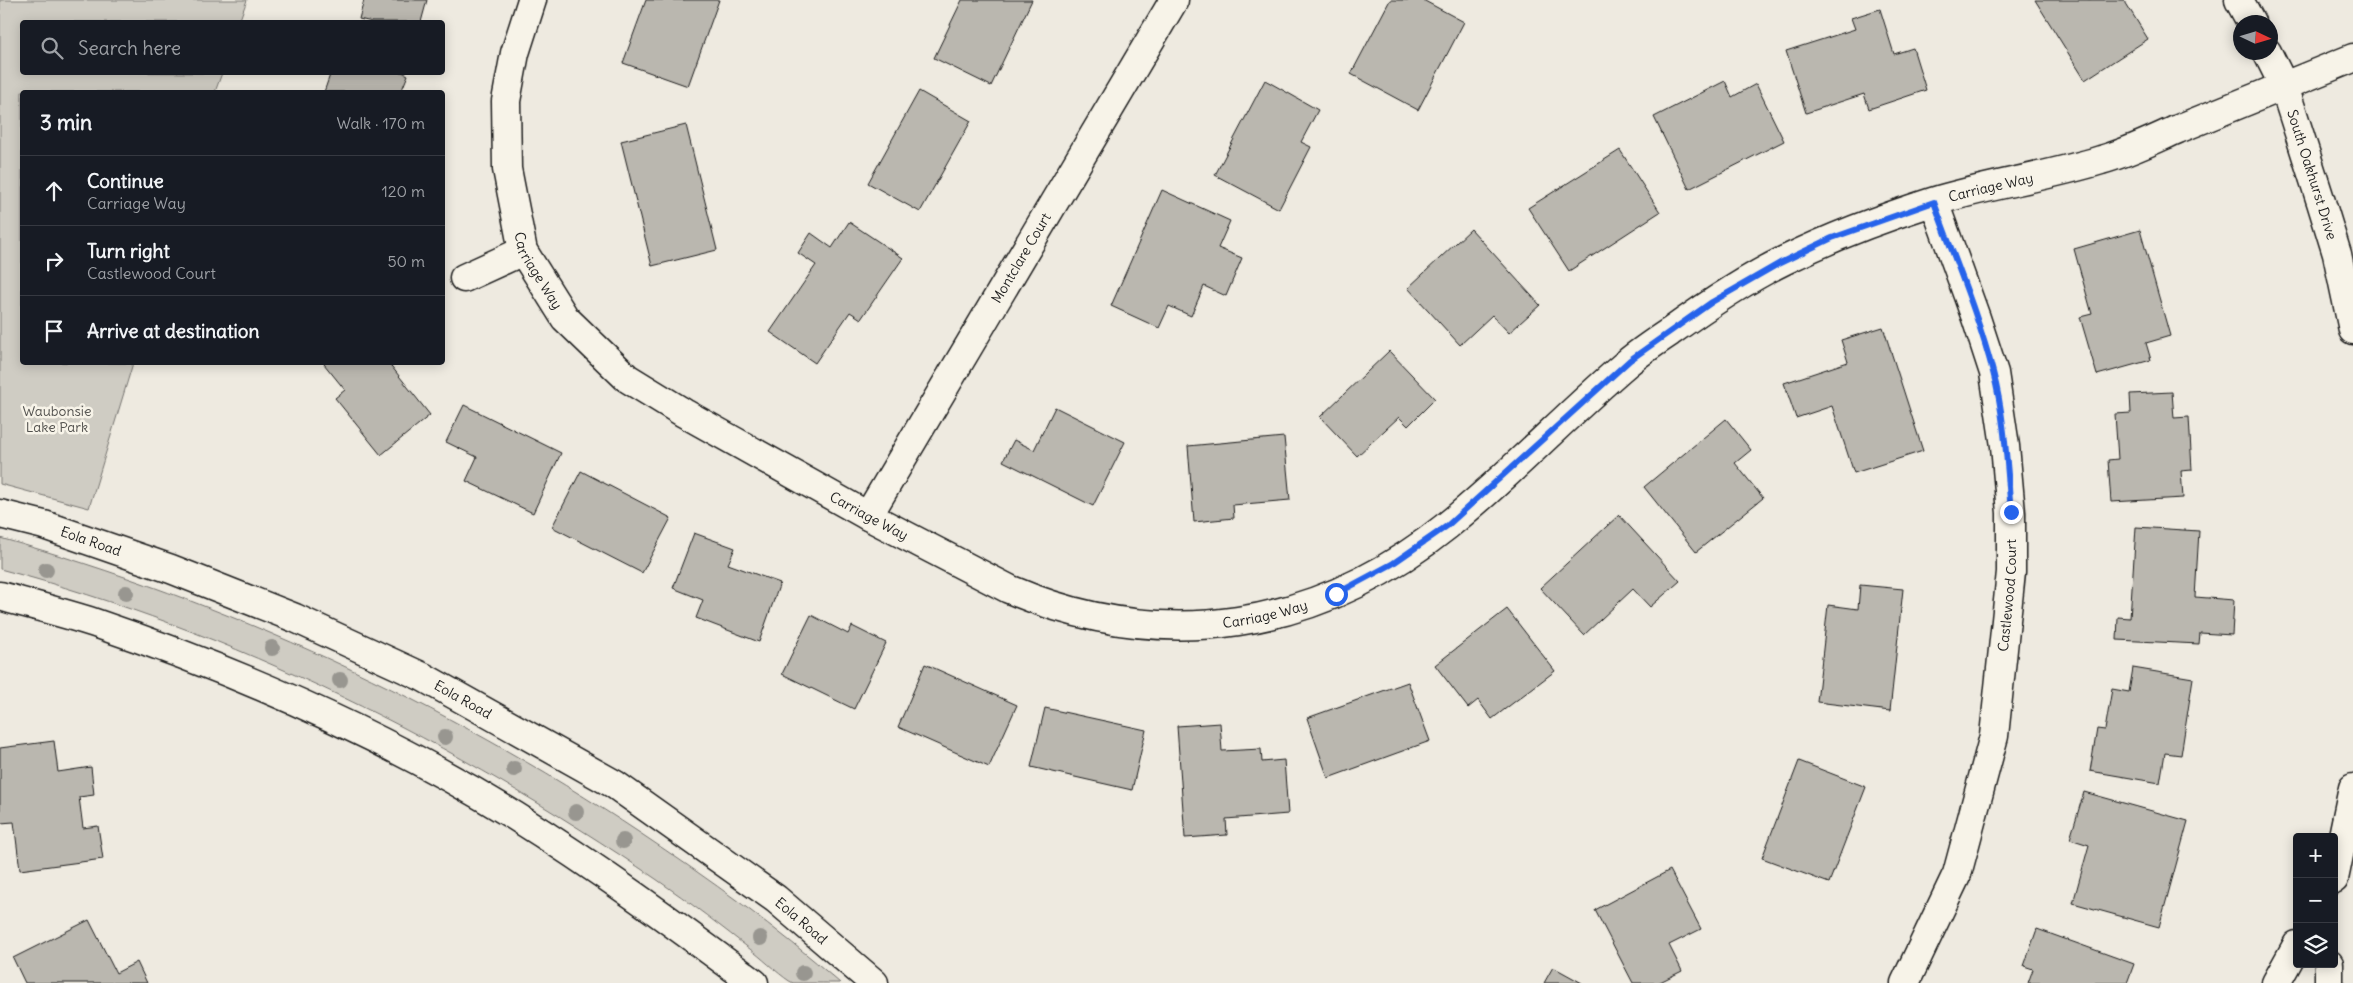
<!DOCTYPE html>
<html lang="en">
<head>
<meta charset="utf-8">
<style>
  body { margin:0; font-family:Delius,sans-serif; background:#20242c; color:#f1f3f6 }
  .controls { position:absolute; right:15px; bottom:15px; display:grid; overflow:hidden; border-radius:5px; box-shadow:0 2px 12px #0003 }
  .controls button { width:45px; height:45px; display:grid; place-items:center; padding:0; border:0; border-bottom:1px solid #363941; background:#171b24; color:#f1f3f6; font:25px sans-serif }
  .compass { position:absolute; left:2233px; top:15px; width:45px; height:45px; border-radius:50%; background:#171b24; box-shadow:0 2px 12px #0003; rotate:94deg }
  .stop { position:absolute; width:15px; height:15px; margin:-11px; border:4px solid #2563eb; border-radius:50%; background:#fff }
  .stop.end { background:#2563eb; border-color:#fff; box-shadow:0 1px 5px #0008 }
  .list { margin:0; padding:0; list-style:none }
  h2 { display:flex; justify-content:space-between; align-items:center; height:65px; margin:0; padding:0 20px; font-size:21px }
  h2 small { font-size:16px; font-weight:400; color:#9ea1a6 }
  .list li { display:grid; grid-template-columns:32px 1fr auto; gap:15px; align-items:center; box-sizing:border-box; height:70px; padding:0 20px; border-top:1px solid #363941 }
  .list b { display:block; font-size:19px; white-space:nowrap }
  .list p { margin:0; font-size:16px; white-space:nowrap; color:#9ea1a6 }
  .list em { font-size:16px; font-style:normal; color:#9ea1a6 }
  .icon { flex:none; width:28px; height:28px; fill:none; stroke:currentColor; stroke-width:2; stroke-linecap:round; stroke-linejoin:round }
  .map { position:relative; flex:none; width:2353px; height:983px; overflow:hidden }
  .search { position:absolute; background:#171b24; box-shadow:0 2px 12px #0003; left:20px; top:20px; width:425px; height:55px; display:flex; align-items:center; gap:12px; box-sizing:border-box; padding:0 18px; border-radius:5px; color:#9ea1a6; font-size:19px }
  .panel { position:absolute; background:#171b24; box-shadow:0 2px 12px #0003; left:20px; top:90px; width:425px; height:275px; border-radius:5px }
  .map>svg:first-child { display:block }
</style>
</head>
<body>
<div class="map">
<svg width="2353" height="983" viewBox="0 0 2353 983">
  <rect width="100%" height="100%" fill="#eeeae0"/>
  <filter id="ink" filterUnits="userSpaceOnUse"><feTurbulence type="fractalNoise" baseFrequency=".02" numOctaves="2"/><feDisplacementMap in="SourceGraphic" scale="10" xChannelSelector="R" yChannelSelector="G"/><feConvolveMatrix kernelMatrix="1 2 1 2 8 2 1 2 1" color-interpolation-filters="sRGB"/></filter>
  <g filter="url(#ink)">
    <path fill="#cfccc3" stroke="#767470" d="M0,0H247L239,22H22V72L222,73L215,92H22V362L133,363L89,508L0,484Z
      M0,538C228,602 443,702 640,833C709,879 778,928 840,983C829,983 802,983 793,983C784,979 764,960 755,953C723,928 690,902 656,879C456,743 234,631 0,569Z"/>
    <path fill="#bab7af" stroke="#1c1c1c" d="M364,0H427L421,22H372L359,19Z
      M646,0H719L688,86L623,63Z
      M962,0H1032L991,86L934,58Z
      M1390,0H1423L1464,22L1418,110L1351,74Z
      M2035,0H2124L2148,39L2085,80Z
      M1880,9L1894,54L1913,48L1926,90L1869,109L1864,94L1806,113L1786,51L1855,29L1851,18Z
      M331,72H402L408,75L401,92H324Z
      M1265,80L1318,110L1301,142L1311,147L1279,209L1215,175Z
      M1725,81L1732,97L1756,84L1784,141L1689,189L1654,117Z
      M919,91L971,121L920,212L868,183Z
      M686,125L717,250L652,266L621,141Z
      M1620,150L1660,212L1569,271L1528,208Z
      M1162,190L1230,221L1218,248L1242,258L1226,296L1204,286L1191,316L1169,306L1159,328L1111,306Z
      M849,222L903,258L861,319L850,312L815,363L770,332L816,265L798,253L811,233L832,248Z
      M1471,229L1540,305L1509,333L1492,315L1460,345L1408,288Z
      M2140,230L2170,336L2146,343L2151,360L2097,375L2080,317L2092,314L2074,249Z
      M1883,327L1923,451L1854,473L1832,406L1796,418L1784,383L1848,362L1841,340Z
      M1389,351L1435,399L1408,426L1399,417L1357,456L1320,417Z
      M326,362H388L430,415L381,455L335,398L345,390L324,364Z
      M2172,392L2174,418L2189,417L2192,470L2181,471L2183,498L2111,502L2108,460L2118,459L2115,414L2131,413L2130,394Z
      M464,405L561,453L533,513L466,481L477,457L446,442Z
      M1055,407L1125,442L1093,506L1003,461L1014,440L1034,450Z
      M1726,419L1751,450L1735,463L1763,498L1696,552L1644,487Z
      M1284,437L1290,500L1233,505L1234,518L1194,522L1188,446Z
      M581,471L671,518L642,573L552,527Z
      M1619,515L1680,581L1650,607L1633,589L1584,635L1540,588Z
      M2136,527L2199,531L2195,597L2234,600L2232,635L2200,633L2199,644L2117,640L2118,617L2130,618Z
      M694,533L735,548L728,564L780,583L759,642L696,618L703,600L673,588Z
      M1860,585L1903,589L1890,711L1817,702L1828,605L1858,609Z
      M1507,609L1555,671L1492,719L1478,700L1468,708L1435,665Z
      M811,615L848,634L852,626L886,643L854,709L782,674Z
      M925,664L1017,705L989,767L898,727Z
      M2133,668L2193,678L2181,755L2165,753L2160,783L2090,771L2097,729L2105,730L2112,689L2129,692Z
      M1408,682L1430,741L1328,778L1307,718Z
      M1045,708L1146,730L1132,790L1031,767Z
      M1220,723L1222,751L1261,749L1262,762L1284,760L1288,814L1226,819L1227,835L1185,838L1177,726Z
      M54,741L58,772L91,767L94,795L79,797L83,828L98,826L103,859L20,870L14,822L0,823V748Z
      M1799,761L1866,787L1829,883L1762,858Z
      M2084,792L2188,821L2159,927L2073,903L2089,845L2070,839Z
      M1670,870L1701,929L1669,945L1682,971L1658,983H1633L1595,910Z
      M89,920L116,973L137,962L147,983H25L13,958Z
      M2037,929L2134,964L2127,983H2028L2033,969L2024,966Z
      M1553,967L1582,983H1544Z"/>
    <g fill="none" stroke-linecap="round" stroke-linejoin="round">
      <defs>
        <g id="minor">
          <path id="s1" d="M532,0L515,53L506,101L507,169L523,251L565,318L627,378L684,413L868,516L1009,589C1163,655 1318,630 1448,525C1510,475 1566,415 1627,363C1640,352 1655,342 1670,332C1706,306 1744,280 1785,260C1832,237 1882,218 1932,202C1988,185 2046,177 2101,160C2127,153 2153,140 2178,129C2236,106 2295,81 2353,58"/>
          <path d="M2239,0L2251,22"/>
          <path id="s2" d="M2267,52L2284,86L2321,202L2337,254L2353,330"/>
          <path d="M464,278L523,251"/>
          <path id="s3" d="M868,516L1174,0"/>
          <path d="M2334,879L2353,788"/>
          <path id="s4" d="M1905,983L1957,874L1994,736L2011,572V513L2005,446L1994,373L1976,318L1934,202"/>
          <path d="M2276,983L2297,945"/>
          <path d="M2329,983V964"/>
        </g>
        <g id="major">
          <path id="s5" d="M0,514L44,525L171,569L295,618L423,677L614,784L776,899L874,983"/>
          <path d="M0,596C32,605 64,613 95,623C239,672 385,736 515,816C598,868 676,925 754,983"/>
        </g>
      </defs>
      <use href="#minor" stroke="#1c1c1c" stroke-width="31"/>
      <use href="#major" stroke="#1c1c1c" stroke-width="31"/>
      <use href="#minor" stroke="#f7f3e8" stroke-width="28"/>
      <use href="#major" stroke="#f7f3e8" stroke-width="28"/>
    </g>
    <g fill="#989690">
      <circle cx="46" cy="570" r="8"/>
      <circle cx="126" cy="593" r="8"/>
      <circle cx="272" cy="648" r="8"/>
      <circle cx="340" cy="680" r="8"/>
      <circle cx="445" cy="737" r="8"/>
      <circle cx="514" cy="769" r="8"/>
      <circle cx="576" cy="812" r="8"/>
      <circle cx="623" cy="841" r="8"/>
      <circle cx="760" cy="938" r="8"/>
      <circle cx="803" cy="973" r="8"/>
    </g>
  </g>
  <g fill="none" stroke-linecap="round" stroke-linejoin="round" filter="url(#ink)">
    <path stroke="#2563eb" stroke-width="6" d="M1336,594L1392,564L1447,526L1630,360L1712,302L1780,263L1832,238L1934,202C1954,258 1978,314 1993,372C2005,417 2007,466 2011,512"/>
  </g>
  <g text-anchor="middle" dominant-baseline="central" stroke-width="5" stroke-linejoin="round" paint-order="stroke">
    <g font-size="14" fill="#1c1c1c" stroke="#f7f3e8">
      <text stroke="none"><textPath href="#s2" startOffset="131">South Oakhurst Drive</textPath></text>
      <text stroke="none"><textPath href="#s1" startOffset="1975">Carriage Way</textPath></text>
      <text stroke="none"><textPath href="#s3" startOffset="300">Montclare Court</textPath></text>
      <text stroke="none"><textPath href="#s1" startOffset="280">Carriage Way</textPath></text>
      <text stroke="none"><textPath href="#s1" startOffset="700">Carriage Way</textPath></text>
      <text stroke="none"><textPath href="#s5" startOffset="95">Eola Road</textPath></text>
      <text stroke="none"><textPath href="#s4" startOffset="405">Castlewood Court</textPath></text>
      <text stroke="none"><textPath href="#s1" startOffset="1120">Carriage Way</textPath></text>
      <text stroke="none"><textPath href="#s5" startOffset="500">Eola Road</textPath></text>
      <text stroke="none"><textPath href="#s5" startOffset="905">Eola Road</textPath></text>
    </g>
    <g font-size="14" fill="#52514e" stroke="#f7f3e8">
      <text x="57" y="411">Waubonsie<tspan x="57" dy="16">Lake Park</tspan></text>
    </g>
  </g>
</svg>
<div class="controls">
<button>+</button>
<button>−</button>
<button><svg class="icon" aria-label="layers" viewBox="0 0 24 24"><path d="M12 4l9 5-9 5-9-5zM3 14l9 5 9-5"/></svg></button>
</div>
<svg class="compass" viewBox="-18 -18 36 36"><path d="M0-13l5 13h-10z" fill="#e53935"/><path d="M0 13l5-13h-10z" fill="#9ea1a6"/></svg>
<div class="stop" style="left:1336px;top:594px"></div>
<div class="stop end" style="left:2011px;top:512px"></div>
<div class="search"><svg class="icon" aria-label="search" viewBox="0 0 24 24"><circle cx="10" cy="10" r="6"/><path d="M15 15l6 6"/></svg>Search here</div>
<section class="panel">
<h2>3 min<small>Walk · 170 m</small></h2>
<ul class="list">
<li><svg class="icon" aria-label="ahead" viewBox="0 0 24 24"><path d="M12 20V5M6 11l6-6 6 6"/></svg><div><b>Continue</b><p>Carriage Way</p></div><em>120 m</em></li>
<li><svg class="icon" aria-label="right" viewBox="0 0 24 24"><path d="M7 20v-9h11M14 6l5 5-5 5"/></svg><div><b>Turn right</b><p>Castlewood Court</p></div><em>50 m</em></li>
<li><svg class="icon" aria-label="arrive" viewBox="0 0 24 24"><path d="M6 21V4h12l-3 4 3 4H6"/></svg><div><b>Arrive at destination</b></div></li>
</ul>
</section>
</div>
</body>
</html>
